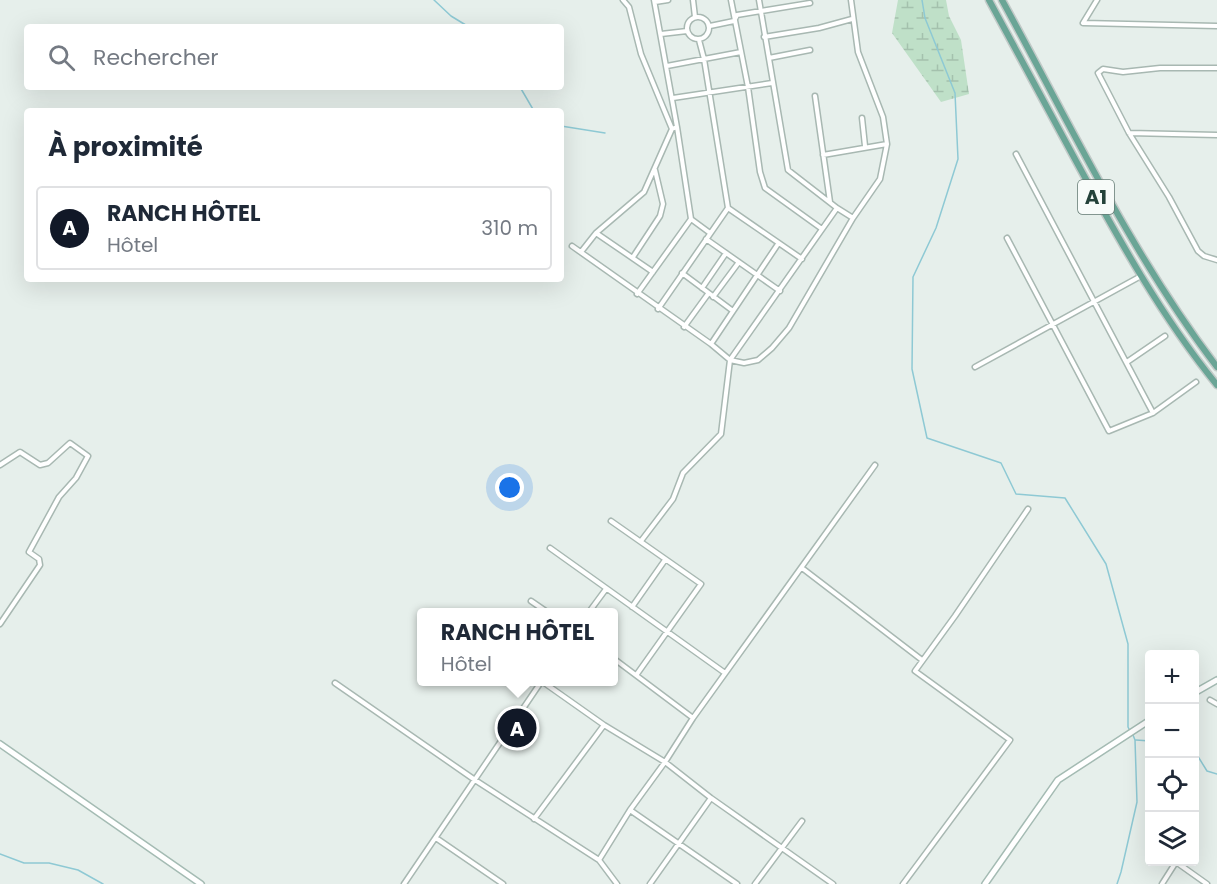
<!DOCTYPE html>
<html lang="fr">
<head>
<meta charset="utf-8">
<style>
  body { margin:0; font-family:Poppins,sans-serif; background:#f6f6f7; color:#1f2937 }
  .controls { position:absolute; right:18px; bottom:18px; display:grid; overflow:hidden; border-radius:6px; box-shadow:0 6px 24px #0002 }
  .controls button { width:54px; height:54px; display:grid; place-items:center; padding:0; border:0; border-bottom:2px solid #e0e1e3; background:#fff; color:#1f2937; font:30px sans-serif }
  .you { position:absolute; left:510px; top:488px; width:21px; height:21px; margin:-15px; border:4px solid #fff; border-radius:50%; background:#1a73e8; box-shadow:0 0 0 9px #1a73e833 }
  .badge { display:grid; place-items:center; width:39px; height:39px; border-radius:50%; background:#111827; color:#fff; font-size:20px; font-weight:700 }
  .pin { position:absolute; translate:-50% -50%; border:3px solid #fff; box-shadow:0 2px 6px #0006 }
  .popup { position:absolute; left:417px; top:608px; width:201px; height:78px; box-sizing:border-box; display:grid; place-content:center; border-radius:6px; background:#fff; filter:drop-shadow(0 2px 4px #0005); font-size:20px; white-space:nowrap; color:#747a83 }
  .popup b { font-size:22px; color:#1f2937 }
  .popup::after { content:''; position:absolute; left:50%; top:100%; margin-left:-12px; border:12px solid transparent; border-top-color:#fff }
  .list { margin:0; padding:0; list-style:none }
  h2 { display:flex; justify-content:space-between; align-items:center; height:78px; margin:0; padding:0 24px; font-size:26px }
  h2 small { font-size:20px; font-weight:400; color:#747a83 }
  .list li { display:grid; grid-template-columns:39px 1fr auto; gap:18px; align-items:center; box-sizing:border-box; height:84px; margin:0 12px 12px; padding:0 12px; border:2px solid #e0e1e3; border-radius:6px }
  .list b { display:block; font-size:22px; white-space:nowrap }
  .list p { margin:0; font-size:20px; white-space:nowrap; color:#747a83 }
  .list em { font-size:20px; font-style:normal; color:#747a83 }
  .icon { flex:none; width:33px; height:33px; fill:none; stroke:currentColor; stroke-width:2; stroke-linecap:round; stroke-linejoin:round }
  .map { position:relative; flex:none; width:1217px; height:884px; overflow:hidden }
  .search { position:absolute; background:#fff; box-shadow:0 6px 24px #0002; left:24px; top:24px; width:540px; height:66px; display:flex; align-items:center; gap:15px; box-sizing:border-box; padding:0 21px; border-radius:6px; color:#747a83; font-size:22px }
  .panel { position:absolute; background:#fff; box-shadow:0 6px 24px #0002; left:24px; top:108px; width:540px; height:174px; border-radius:6px }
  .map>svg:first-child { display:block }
</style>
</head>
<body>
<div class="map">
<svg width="1217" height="884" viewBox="0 0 1217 884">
  <defs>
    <pattern id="wetland-marsh" width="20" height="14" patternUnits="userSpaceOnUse" patternTransform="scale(1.5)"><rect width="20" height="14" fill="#bfe0c8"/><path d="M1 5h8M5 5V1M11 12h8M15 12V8" fill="none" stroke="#a4c1ad"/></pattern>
  </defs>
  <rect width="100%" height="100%" fill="#e6efeb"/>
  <path fill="url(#wetland-marsh)" d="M898,0H946L949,16L961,40L969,94L941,102L892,33Z"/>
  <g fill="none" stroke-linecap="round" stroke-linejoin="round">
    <path stroke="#8ec9d4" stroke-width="1.5" d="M434,0L451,16L469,27
      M922,0L925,18L955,93L958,159L936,228L913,277L912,369L927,438L1001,463L1016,494L1065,498L1106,564L1128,644V727L1130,731
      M520,87L534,111
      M561,126L605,133
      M1136,740L1150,741
      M1194,750L1207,771L1217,774
      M0,854L24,863H49L78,870L103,884
      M1117,884L1121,872L1137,802L1135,740L1133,735"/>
    <defs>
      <path id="street" d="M654,0L677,127
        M693,0L695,17
        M731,0L748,87L760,172L765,188L822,229
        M759,0L788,170L837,208L853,218
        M1097,0L1083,23L1217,26
        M655,2L668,0
        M687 28a11 11 0 1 1 22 0a11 11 0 1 1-22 0Z
        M710,26L734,21L737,15L810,3
        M661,34L687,31
        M764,37L819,28L852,19
        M769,58L810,50
        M667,66L741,52
        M1217,68H1160L1123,72L1103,69L1098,73L1129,133L1169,197L1198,251L1204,256L1217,260
        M815,96L830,202
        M673,98L772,83
        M862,118L865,146
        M1129,133L1217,135
        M1016,154L1153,413
        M823,155L887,144
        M728,208L802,259
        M691,219L710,233
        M596,233L653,272
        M1007,238L1109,431L1153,413L1196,382
        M706,239L780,291
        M572,246L711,344L730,360L744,363L758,360L772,348L789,328L853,218L880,179L887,144L883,117L858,52L851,0
        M581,252L596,233L644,192L672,129L641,54L629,7L623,0
        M633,257L660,216L663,204L655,170
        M682,273L733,311
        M702,288L726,253
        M637,294L691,219L677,127L672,129
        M713,297L739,262
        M658,309L728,208L704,59L699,40
        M684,327L708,294
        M711,344L778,244
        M1127,362L1165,336
        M975,367L1141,276
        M0,465L20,452L40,465L48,463L70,443L88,456L76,478L59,497L29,552L39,559L40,565L0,624
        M611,521L701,584L637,674
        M641,541L673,499L683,473L721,434L730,360L837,208
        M550,548L725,673
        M802,568L922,660
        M531,601L547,612
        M632,607L665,560
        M589,612L606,589
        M613,658L693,718
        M543,682L604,725L665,762L711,798L833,884
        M335,683L475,780L599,860L617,884
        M1210,700L1217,704
        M630,810L737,884
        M534,819L604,725
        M436,838L503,884
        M599,860L630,810L665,762L693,718L875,465
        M404,884L541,682
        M650,884L711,798
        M755,884L802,821
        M903,884L1010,740L915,671L955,616L1028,509
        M1162,884L1176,862L1207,884"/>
      <path id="secondary" d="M1194,693L1217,680
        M0,744L201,884
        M985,884L1058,780L1150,720"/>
      <path id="primary" d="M989,0C1018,54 1047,107 1076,161C1118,238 1161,316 1217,385
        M1002,0C1070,124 1131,254 1217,367"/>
    </defs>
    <use href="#street" stroke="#a8b8b2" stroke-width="7"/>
    <use href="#secondary" stroke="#a4bbb3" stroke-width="8"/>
    <use href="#primary" stroke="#c2cac8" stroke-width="9"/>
    <use href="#street" stroke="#fff" stroke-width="4"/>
    <use href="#secondary" stroke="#fff" stroke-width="5"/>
    <use href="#primary" stroke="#6aa596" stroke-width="6"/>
  </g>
  <g text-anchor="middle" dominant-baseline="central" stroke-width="4.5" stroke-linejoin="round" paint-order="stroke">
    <rect fill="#f7fbf9" stroke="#637a73" stroke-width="1.5" x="1078" y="180" width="36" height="34" rx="4.5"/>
    <g font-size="20" font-weight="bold" fill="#24423a">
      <text x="1096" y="197">A1</text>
    </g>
  </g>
</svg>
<div class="controls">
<button>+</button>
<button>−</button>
<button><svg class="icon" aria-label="locate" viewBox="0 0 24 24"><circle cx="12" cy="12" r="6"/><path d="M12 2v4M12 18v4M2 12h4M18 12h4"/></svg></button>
<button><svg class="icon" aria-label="layers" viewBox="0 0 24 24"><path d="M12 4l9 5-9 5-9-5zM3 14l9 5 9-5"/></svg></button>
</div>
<div class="you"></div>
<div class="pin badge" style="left:517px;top:728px">A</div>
<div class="popup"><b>RANCH HÔTEL</b>Hôtel</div>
<div class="search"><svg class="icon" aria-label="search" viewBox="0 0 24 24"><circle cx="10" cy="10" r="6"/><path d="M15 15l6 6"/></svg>Rechercher</div>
<section class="panel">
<h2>À proximité<small></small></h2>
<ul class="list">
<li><span class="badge">A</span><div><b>RANCH HÔTEL</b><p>Hôtel</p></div><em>310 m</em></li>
</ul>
</section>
</div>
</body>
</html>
